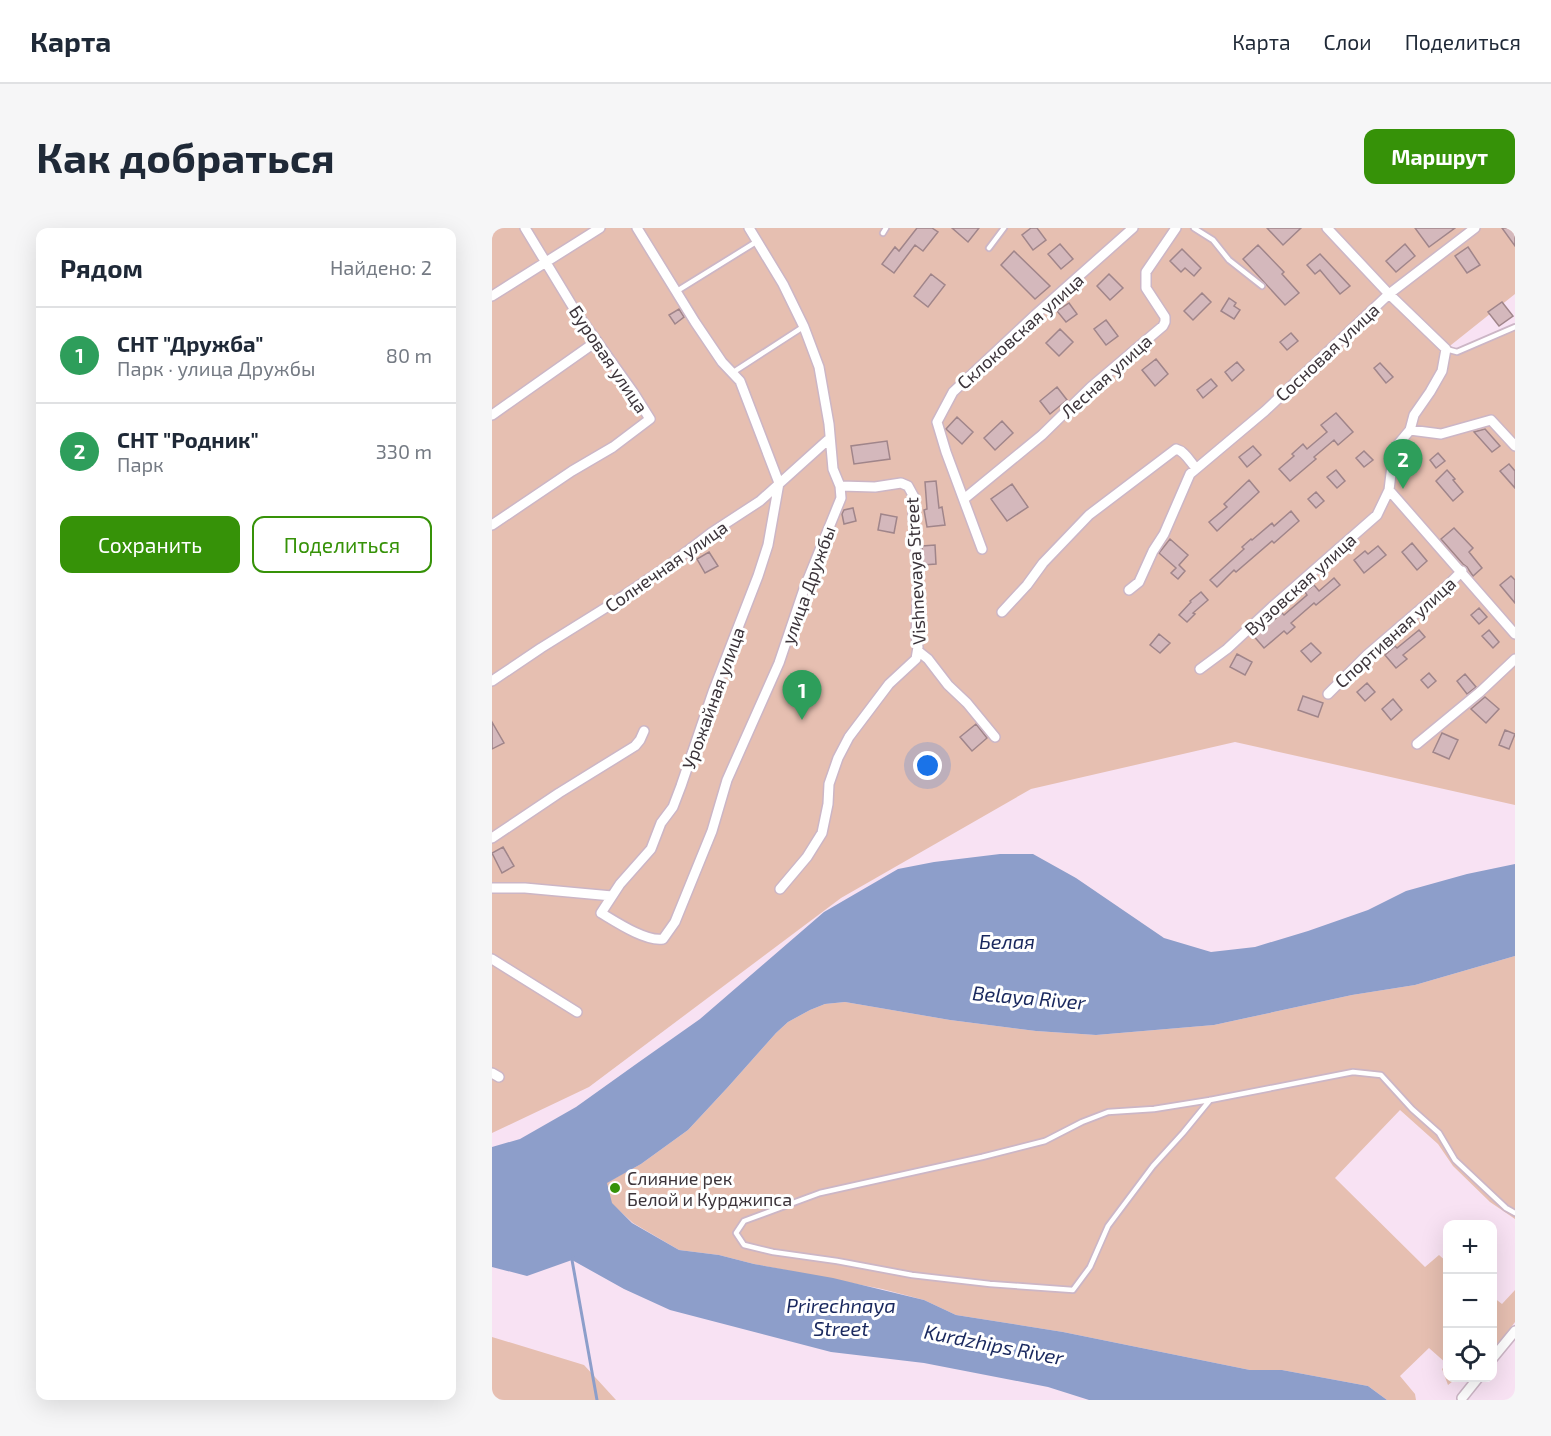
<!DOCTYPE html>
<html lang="ru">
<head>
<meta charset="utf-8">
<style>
  body { margin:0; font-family:"Exo 2",sans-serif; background:#f6f6f7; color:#1f2937 }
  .controls { position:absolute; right:18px; bottom:18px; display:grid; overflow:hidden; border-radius:12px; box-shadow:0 6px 24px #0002 }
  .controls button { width:54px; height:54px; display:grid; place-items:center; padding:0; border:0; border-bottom:2px solid #e0e1e3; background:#fff; color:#1f2937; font:30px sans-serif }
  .you { position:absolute; left:436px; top:538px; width:21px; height:21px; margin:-15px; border:4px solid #fff; border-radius:50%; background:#1a73e8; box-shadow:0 0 0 9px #1a73e833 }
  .badge { display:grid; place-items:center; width:39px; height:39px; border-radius:50%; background:#369208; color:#fff; font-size:20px; font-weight:700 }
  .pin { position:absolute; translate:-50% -50px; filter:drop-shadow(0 2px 3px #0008) }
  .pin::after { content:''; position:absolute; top:32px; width:21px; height:18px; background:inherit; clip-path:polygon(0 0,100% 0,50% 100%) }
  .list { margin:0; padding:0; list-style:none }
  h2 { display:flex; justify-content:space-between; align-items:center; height:78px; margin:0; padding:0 24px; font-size:26px }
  h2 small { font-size:20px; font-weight:400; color:#747a83 }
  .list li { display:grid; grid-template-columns:39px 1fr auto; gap:18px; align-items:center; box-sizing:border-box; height:96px; padding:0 24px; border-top:2px solid #e0e1e3 }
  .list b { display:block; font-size:22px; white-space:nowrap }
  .list p { margin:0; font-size:20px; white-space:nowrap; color:#747a83 }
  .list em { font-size:20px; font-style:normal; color:#747a83 }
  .actions { display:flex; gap:12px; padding:18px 24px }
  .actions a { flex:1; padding:14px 0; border:2px solid #369208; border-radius:12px; text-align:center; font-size:21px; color:#369208 }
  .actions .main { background:#369208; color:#fff }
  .icon { flex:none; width:33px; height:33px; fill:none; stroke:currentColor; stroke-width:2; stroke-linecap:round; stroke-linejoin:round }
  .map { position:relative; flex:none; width:1023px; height:1172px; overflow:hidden; border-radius:12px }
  header { display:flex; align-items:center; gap:36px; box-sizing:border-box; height:84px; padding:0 30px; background:#fff; border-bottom:2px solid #e0e1e3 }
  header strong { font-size:28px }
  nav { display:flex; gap:33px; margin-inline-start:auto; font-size:21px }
  .intro { display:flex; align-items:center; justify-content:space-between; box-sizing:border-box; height:144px; padding:0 36px }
  h1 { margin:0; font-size:42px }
  .button { padding:15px 27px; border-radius:12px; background:#369208; color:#fff; font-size:21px; font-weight:700 }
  main { display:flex; gap:36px; padding:0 36px }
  aside { flex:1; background:#fff; border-radius:12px; box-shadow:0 6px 24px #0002 }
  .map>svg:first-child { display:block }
</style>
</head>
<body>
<header>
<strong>Карта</strong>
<nav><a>Карта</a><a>Слои</a><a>Поделиться</a></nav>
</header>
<div class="intro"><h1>Как добраться</h1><a class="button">Маршрут</a></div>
<main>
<aside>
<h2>Рядом<small>Найдено: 2</small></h2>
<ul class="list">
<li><span class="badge" style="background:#2e9e5b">1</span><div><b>СНТ &quot;Дружба&quot;</b><p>Парк · улица Дружбы</p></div><em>80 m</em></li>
<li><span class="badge" style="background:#2e9e5b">2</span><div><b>СНТ &quot;Родник&quot;</b><p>Парк</p></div><em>330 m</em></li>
</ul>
<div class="actions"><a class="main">Сохранить</a><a>Поделиться</a></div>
</aside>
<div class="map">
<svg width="1023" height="1172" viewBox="0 0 1023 1172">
  <rect width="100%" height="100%" fill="#f8e2f3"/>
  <path fill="#e6bfb1" d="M0,0H1023V66L954,121L965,124L1023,99V577L743,514L539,561L349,670L97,859L0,905Z
    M1023,728V991L998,974L961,938L946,916L908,882L843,950L933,1039L947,1027L955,1034L956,1150H965L956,1157L950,1141L955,1136L937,1120L908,1148L923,1166L924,1172H895L876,1158L790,1142H758L571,1104L464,1087L432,1072L390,1061L262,1036L227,1027L187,1022L141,995L119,975L114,955L149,936L196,902L236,859L284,805L296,794L318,782L333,776L353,774L458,792L544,803L604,807L722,797L860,767L923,757Z
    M1023,1062V1094L1007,1115L1001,1117V1069L1010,1076Z
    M0,1109L92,1137L124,1172H0Z"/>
  <path fill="#8d9eca" d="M508,626H541L584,650L672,710L719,724L763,719L816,703L876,682L914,663L975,646L1023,636V728L923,757L860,767L722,797L604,807L544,803L458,792L353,774L333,776L318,782L296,794L284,805L236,859L196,902L149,936L115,955L120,975L140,995L187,1022L227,1027L262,1036L341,1050L432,1072L464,1087L571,1104L758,1142H790L876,1158L895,1172H597L556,1159L432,1135L339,1124L178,1082L132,1061L80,1032L35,1048L0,1039V919L28,911L84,879L147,834L208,791L332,684L406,641L442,634Z"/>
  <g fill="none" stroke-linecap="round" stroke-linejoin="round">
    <path stroke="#8d9eca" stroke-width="3" d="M81,1029L80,1032L105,1172"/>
  </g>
  <path fill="#d4b8bc" stroke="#a0858a" stroke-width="1.5" d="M425,0H440L446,4L431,23L423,17L402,45L390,36L403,19L407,23Z
    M460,0H487L476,14Z
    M539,0H545L554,12L541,22L530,7Z
    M775,0H809L791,17Z
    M923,0H963L937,19Z
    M1010,0H1023V18Z
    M568,16L581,31L569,41L556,26Z
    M913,16L923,28L904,44L894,33Z
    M766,17L792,44L790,46L807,65L793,77L751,31Z
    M976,19L988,37L975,45L963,28Z
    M690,21L709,40L702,48L693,40L689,44L678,33Z
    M522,23L558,58L543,71L509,37Z
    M828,26L858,58L848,66L828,42L823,46L815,37Z
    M439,46L453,57L436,79L422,68Z
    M617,46L631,60L618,72L605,58Z
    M710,65L719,74L701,92L692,83Z
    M737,70L744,75L742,78L748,82L742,91L729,83Z
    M1010,74L1021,88L1007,98L996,84Z
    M577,75L585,86L574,94L565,83Z
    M187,81L192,89L183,96L177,87Z
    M614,92L626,108L614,117L602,101Z
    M568,101L581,114L567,128L554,115Z
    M799,105L806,113L795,122L788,114Z
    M664,131L676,146L663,158L650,142Z
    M745,134L752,142L740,153L733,144Z
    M888,135L901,149L894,155L882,140Z
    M719,151L725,158L711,170L705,162Z
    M565,159L575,172L558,186L548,173Z
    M844,185L861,204L846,217L842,212L822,229L824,231L798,253L787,241L802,228L800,226L811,216L815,221L835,204L829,197Z
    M465,189L481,204L470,216L454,201Z
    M510,193L521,205L503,222L492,210Z
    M993,201L1008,218L1000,224L982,204Z
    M395,213L398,231L362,236L359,218Z
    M761,218L769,227L755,239L747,229Z
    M872,223L881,232L872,239L864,230Z
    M946,225L953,233L944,240L938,232Z
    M1017,236L1023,243V260L1008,243Z
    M844,242L853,253L845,260L835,249Z
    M955,242L963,251L961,252L971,264L961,273L944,253Z
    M757,252L767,264L725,303L717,294L735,279L732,276Z
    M444,253L447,280L450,279L453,297L435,299L432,282L435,281L433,254Z
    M520,256L536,279L515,293L499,271Z
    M824,264L832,273L824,280L816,271Z
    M361,280L364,293L352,296L350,286L352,282Z
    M799,283L807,293L782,315L780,313L744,344L742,342L725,359L718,352L752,321L750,319L759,311L760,312L780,295L782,298Z
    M389,286L405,289L402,305L386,302Z
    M962,300L981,320L977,324L990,340L981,348L975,339L971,336L949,311Z
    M678,311L696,327L687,337L693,343L686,351L679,345L684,340L667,325Z
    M920,315L935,333L925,342L910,324Z
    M443,317L444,336L431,337L430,318Z
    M886,318L894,327L872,345L862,332L873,323L876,326Z
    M217,324L226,338L213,345L205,331Z
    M1019,348L1023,352V375L1008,357Z
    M842,350L848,357L824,377L822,375L799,395L803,399L795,406L792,403L772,420L760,406L771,397L773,400L790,385L792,387L815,367L813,364L822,357L827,363Z
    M709,364L716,372L701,385L703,386L695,394L687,387L699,374L698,373Z
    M987,380L995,389L987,396L979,387Z
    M927,402L933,409L911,427L915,431L904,440L893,427L903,418L905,420Z
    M997,402L1007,414L1001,420L990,408Z
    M667,406L678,415L668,425L658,417Z
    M819,415L829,425L819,434L809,423Z
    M745,426L760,434L753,447L738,439Z
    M937,445L944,453L936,460L929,452Z
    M973,446L984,459L975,466L965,453Z
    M875,455L883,464L873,473L865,464Z
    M811,468L831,475L826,489L806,482Z
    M993,469L1007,481L994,495L979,481Z
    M901,471L910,482L899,492L890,481Z
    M0,494L12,515L0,521Z
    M484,496L495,510L480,523L468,509Z
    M1013,502L1023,506L1017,521L1007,517Z
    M950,505L966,512L957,531L941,524Z
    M11,619L22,638L10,645L0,625Z"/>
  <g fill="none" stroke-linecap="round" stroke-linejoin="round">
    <defs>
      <path id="lane" d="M702,0L721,12L737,32L770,58
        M391,5L394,0
        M497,20L512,0
        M185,63L264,14
        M954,121L965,124L1023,99
        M240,145L311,99
        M718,872L691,905L661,938L616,998L598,1039L581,1062L498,1056L420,1047L345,1033L281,1024L252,1017L244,1005L252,993L328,965L490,929L553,913L590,894L616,884L662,881L718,872L861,844L889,847L920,881L947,905L963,932L1014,980L1023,985"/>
      <path id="street" d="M145,0L203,94L230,134L248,153L287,255L276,317L266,348L221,464L189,558L181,579L169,595L159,621L128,656L109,685C124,694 154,714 171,711L183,694L220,603L235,552L287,435L312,361L349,270L348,258L341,241L337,196L327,139L312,99L291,56L257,0
        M835,0L897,66L954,121L950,143L938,164L922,187L918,202
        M0,68L108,0
        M0,187L105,113
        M897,262L1023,406
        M472,271L550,207L599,159L671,98L673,94V89L654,60V44L684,0
        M0,297L80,243L121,219L158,191L141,164L84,84L33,0
        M490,321L454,224L445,194L461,164L543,87L641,0
        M637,362L647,354L661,323L672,306L698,246L773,183L897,66L983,0
        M510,384L535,357L551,335L597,287L684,221C693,223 698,234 704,240
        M426,423L436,431L456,457L475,475L503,509
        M708,441L735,421L780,379L885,287L897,262L902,221L918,202L949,206L999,192L1023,218
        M0,453L49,420L118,377L176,338L219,305L268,273L338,210
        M836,466L875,427L952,361L970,343
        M925,516L988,464L1023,431
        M0,610L67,565L143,518L148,512L152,503
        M0,660H33L120,668
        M288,661L315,629L330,605L336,576L337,556L346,530L357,509L397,456L424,431L426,419L424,408L426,356L421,283L422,269L416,258L409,255L383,259L348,258
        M0,731L85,784
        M0,845L7,849
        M1000,1131L1023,1103
        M970,1170L986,1150"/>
    </defs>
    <use href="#lane" stroke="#ccb6c6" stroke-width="8"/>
    <use href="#street" stroke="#ccb6c6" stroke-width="12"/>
    <use href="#lane" stroke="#fff" stroke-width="4.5"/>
    <use href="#street" stroke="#fff" stroke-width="9"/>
  </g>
  <circle fill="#369208" stroke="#fff" stroke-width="2" cx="123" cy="960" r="6"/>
  <g text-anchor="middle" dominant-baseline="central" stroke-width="6" stroke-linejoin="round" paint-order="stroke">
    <g font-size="18" fill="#3c343a" stroke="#fff">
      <text transform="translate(528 103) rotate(-42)">Склоковская улица</text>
      <text transform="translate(835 124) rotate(-43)">Сосновая улица</text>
      <text transform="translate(117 131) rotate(56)">Буровая улица</text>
      <text transform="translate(614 148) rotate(-42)">Лесная улица</text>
      <text transform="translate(174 338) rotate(-35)">Солнечная улица</text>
      <text transform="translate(423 343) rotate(-93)">Vishnevaya Street</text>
      <text transform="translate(808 356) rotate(-42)">Вузовская улица</text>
      <text transform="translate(316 357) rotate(-70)">улица Дружбы</text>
      <text transform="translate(903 404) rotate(-42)">Спортивная улица</text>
      <text transform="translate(221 470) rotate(-70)">Урожайная улица</text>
    </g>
    <g font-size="18" fill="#3c343a" stroke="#fff" text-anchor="start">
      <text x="135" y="950">Слияние рек<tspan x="135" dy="21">Белой и Курджипса</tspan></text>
    </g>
    <g font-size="20" font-style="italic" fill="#19285e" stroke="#fff">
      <text x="515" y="713">Белая</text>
      <text transform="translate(537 769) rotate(5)">Belaya River</text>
      <text x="349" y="1077">Prirechnaya<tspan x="349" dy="23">Street</tspan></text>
      <text transform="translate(502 1116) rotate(11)">Kurdzhips River</text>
    </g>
  </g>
</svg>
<div class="controls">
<button>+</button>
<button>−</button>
<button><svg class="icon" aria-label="locate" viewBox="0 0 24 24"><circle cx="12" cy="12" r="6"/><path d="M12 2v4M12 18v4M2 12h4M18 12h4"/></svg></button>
</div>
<div class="you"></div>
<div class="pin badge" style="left:310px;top:492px;background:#2e9e5b">1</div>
<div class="pin badge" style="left:911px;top:261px;background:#2e9e5b">2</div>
</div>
</main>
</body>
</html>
